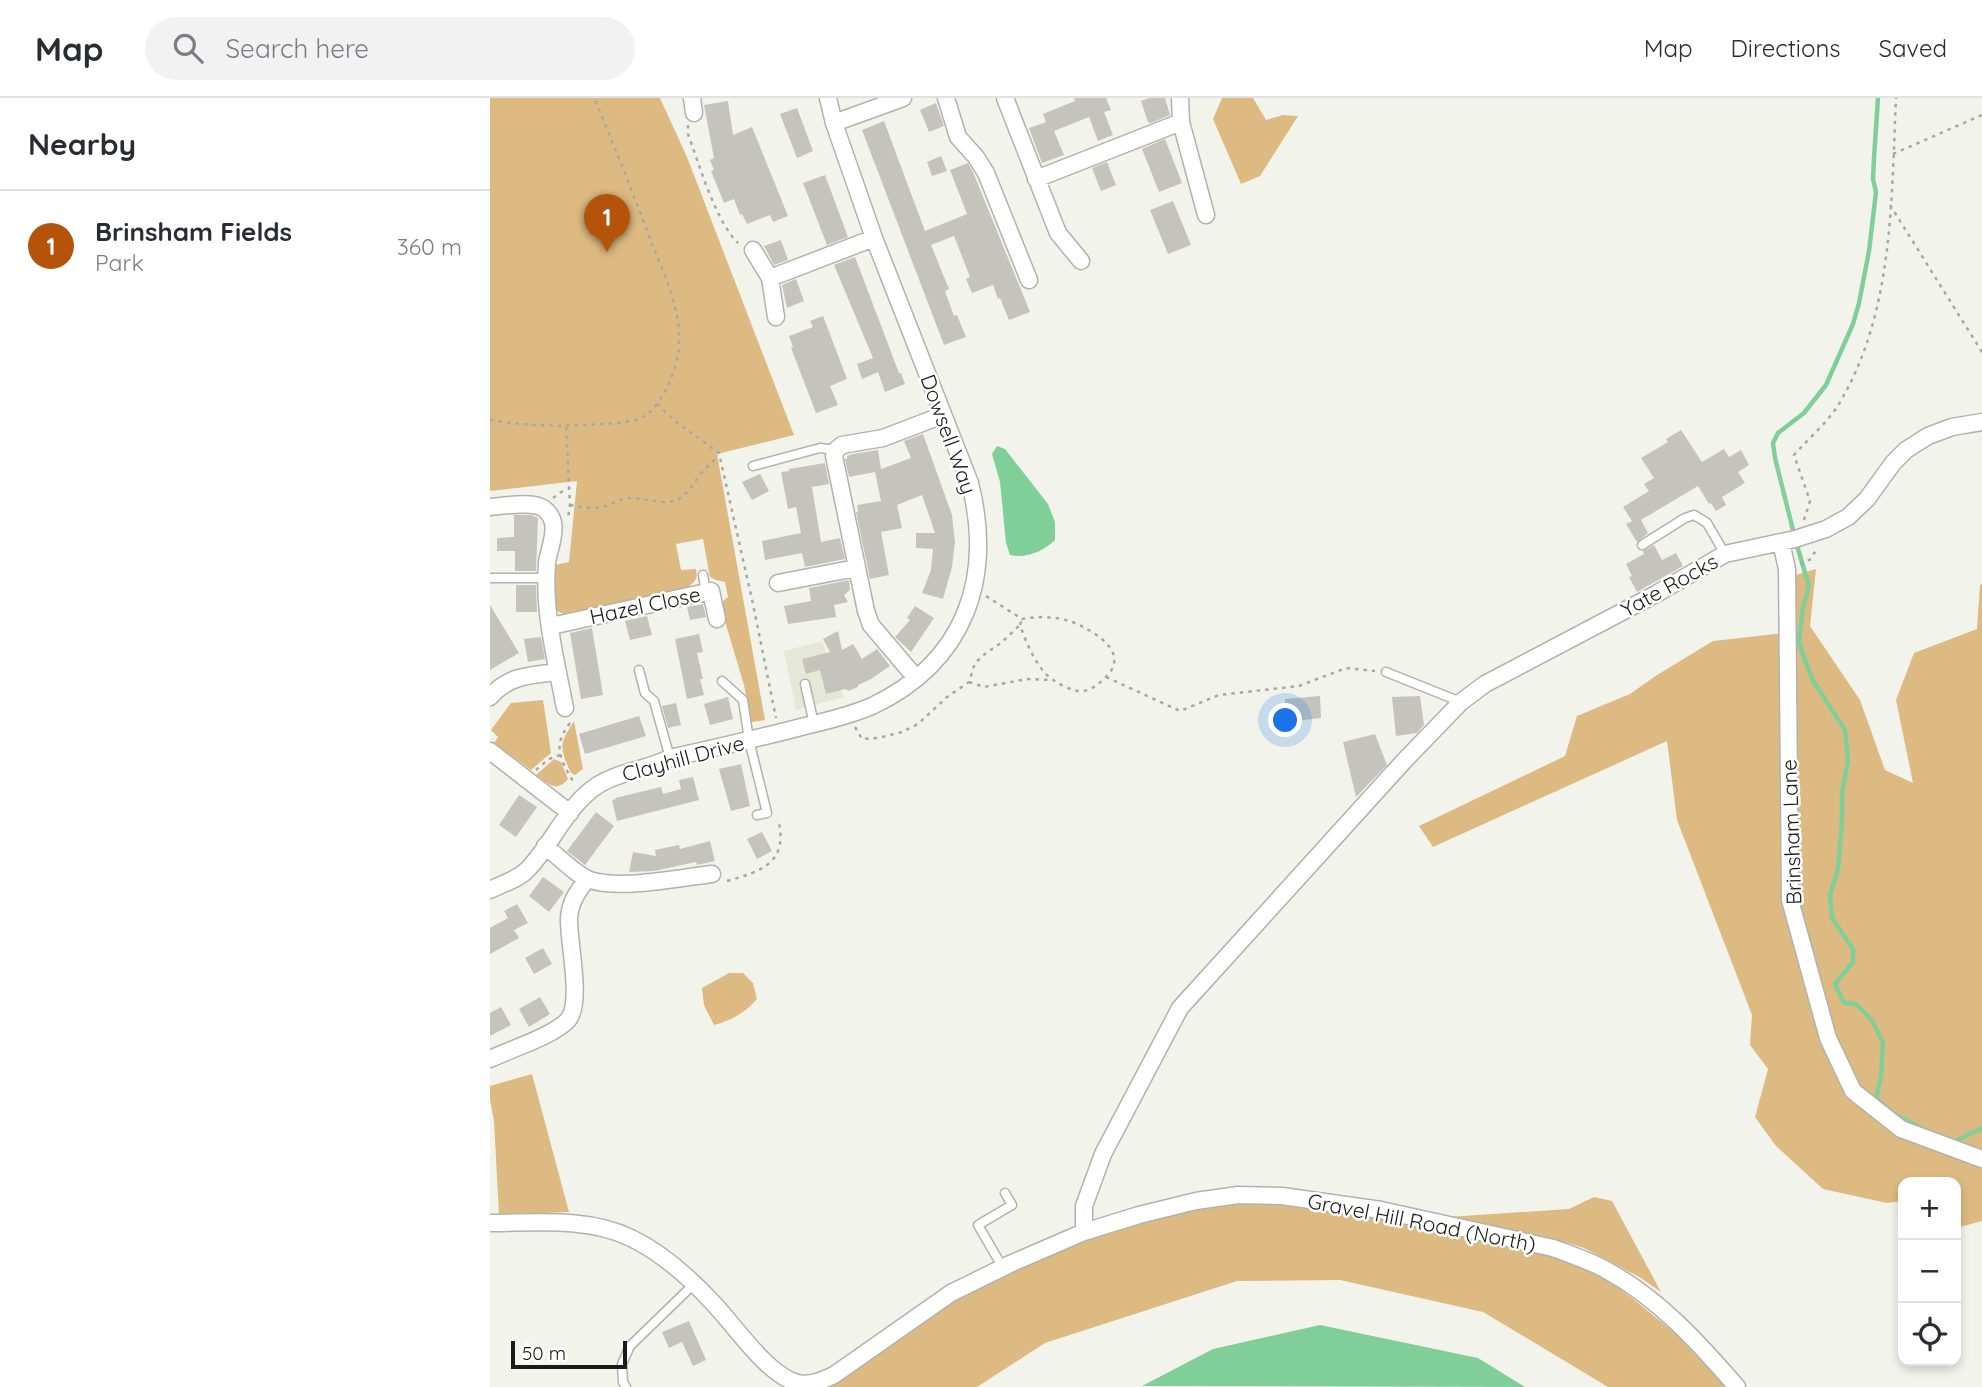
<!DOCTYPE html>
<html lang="en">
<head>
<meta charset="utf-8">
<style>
  body { margin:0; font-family:Quicksand,sans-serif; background:#f2f2f3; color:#2b2b33 }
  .controls { position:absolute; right:21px; bottom:21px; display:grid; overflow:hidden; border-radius:14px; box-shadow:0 4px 10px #0003 }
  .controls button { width:63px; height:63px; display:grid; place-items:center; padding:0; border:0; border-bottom:2px solid #e1e1e2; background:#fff; color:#2b2b33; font:35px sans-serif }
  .scale { position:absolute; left:21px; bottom:18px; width:116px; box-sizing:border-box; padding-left:7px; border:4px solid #1a1a18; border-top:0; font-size:19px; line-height:24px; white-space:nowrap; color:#1a1a18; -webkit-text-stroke:5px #fff; paint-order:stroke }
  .you { position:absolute; left:796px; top:623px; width:24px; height:24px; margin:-18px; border:5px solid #fff; border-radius:50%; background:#1a73e8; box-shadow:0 0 0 10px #1a73e833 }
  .badge { display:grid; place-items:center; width:46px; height:46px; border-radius:50%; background:#b45309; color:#fff; font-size:23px; font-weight:700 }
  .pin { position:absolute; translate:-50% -58px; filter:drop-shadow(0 2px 4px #0008) }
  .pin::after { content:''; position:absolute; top:37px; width:24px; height:21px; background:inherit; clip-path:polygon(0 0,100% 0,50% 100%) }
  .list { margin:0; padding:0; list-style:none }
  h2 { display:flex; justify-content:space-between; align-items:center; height:91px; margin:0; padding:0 28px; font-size:30px }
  h2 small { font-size:23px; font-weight:400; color:#7c7c81 }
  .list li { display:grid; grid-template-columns:46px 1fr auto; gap:21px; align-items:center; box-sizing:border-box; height:112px; padding:0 28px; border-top:2px solid #e1e1e2 }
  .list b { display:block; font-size:26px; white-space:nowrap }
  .list p { margin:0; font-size:23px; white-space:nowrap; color:#7c7c81 }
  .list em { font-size:23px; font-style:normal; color:#7c7c81 }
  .icon { flex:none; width:38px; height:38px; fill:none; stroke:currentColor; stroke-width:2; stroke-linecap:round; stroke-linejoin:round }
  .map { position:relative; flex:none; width:1492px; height:1289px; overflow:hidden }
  header { display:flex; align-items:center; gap:42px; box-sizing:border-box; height:98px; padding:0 35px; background:#fff; border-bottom:2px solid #e1e1e2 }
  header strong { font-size:33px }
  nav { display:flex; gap:38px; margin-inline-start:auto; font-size:24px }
  .search { width:490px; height:63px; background:#f2f2f3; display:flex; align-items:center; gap:18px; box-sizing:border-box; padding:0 24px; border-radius:38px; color:#7c7c81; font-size:26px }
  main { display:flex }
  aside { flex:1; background:#fff }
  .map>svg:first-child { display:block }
</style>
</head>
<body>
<header>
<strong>Map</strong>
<div class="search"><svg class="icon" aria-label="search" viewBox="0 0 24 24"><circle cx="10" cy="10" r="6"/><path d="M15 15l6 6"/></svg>Search here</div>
<nav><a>Map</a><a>Directions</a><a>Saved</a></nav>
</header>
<main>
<aside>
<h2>Nearby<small></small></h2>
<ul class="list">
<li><span class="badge">1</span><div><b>Brinsham Fields</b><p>Park</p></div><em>360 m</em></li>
</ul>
</aside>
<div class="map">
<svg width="1492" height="1289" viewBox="0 0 1492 1289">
  <rect width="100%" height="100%" fill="#f2f4ec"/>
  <path fill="#e5e8d9" d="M332,543L354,599L306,612L294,553Z"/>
  <path fill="#ddba81" d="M0,0H170L197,59L304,337L227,356L275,622L261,624L254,587L231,510L232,504L238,499L235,484L226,482L220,479L213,441L186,446L191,472L206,471C208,480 206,483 198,489L90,514C80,516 72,519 65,510V467L79,464L87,383L0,393Z
    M732,0H763L776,22L793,17L808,18L770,78L751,86L723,21Z
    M1326,471L1320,528L1370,602L1395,672L1423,685L1406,602L1424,555L1487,531L1490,487L1492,486V1123L1466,1130V1084H1413V1103L1397,1105L1333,1091L1286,1048L1265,1019L1278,971L1260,947L1262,917L1187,722L1177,643L943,749L929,728L1075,658L1087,618L1140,596L1167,577L1223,543L1303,534L1306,477Z
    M53,602L61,655L41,672L4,645L8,639L1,632L21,605Z
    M84,623L93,671L85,677L81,675C69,649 69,646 84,623Z
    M64,661L71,664L78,681C67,695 58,686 46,677Z
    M239,875H253L263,885L267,901C255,915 242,922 224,927L214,907L212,890Z
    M42,976L79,1114L9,1117L4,1023L0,1001V988Z
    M1104,1099L1122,1103L1171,1194L1151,1180L1094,1150L1064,1141L958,1119L1079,1111Z
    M788,1104L890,1119L1072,1158L1111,1176L1147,1204L1186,1236L1236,1289H1118L993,1214L850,1182L747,1183L555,1245L487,1289H332L337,1288L463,1203L524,1173L596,1142L708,1109Z"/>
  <path fill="#81cf98" d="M507,348L515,351L558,406L565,424V442C554,453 536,461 520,457L516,445L510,384L502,356Z
    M830,1227L988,1260L1035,1289L652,1288L723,1251Z"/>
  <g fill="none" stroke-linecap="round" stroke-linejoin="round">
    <path stroke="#81cf98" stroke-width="4.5" d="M1304,436L1285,360L1283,345L1288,335L1314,315L1336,287L1363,226L1369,205L1379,153L1386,94L1383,81L1384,60L1388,0
      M1306,444L1319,488L1313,509L1309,545L1322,581L1355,632L1358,662L1352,695V723L1348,771L1340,797L1342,820L1363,851V864L1345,886L1354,905L1366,906L1381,921L1393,944L1391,979L1386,1000L1402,1015L1435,1032
      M1462,1045L1492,1030"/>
  </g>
  <path fill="#c5c4bc" d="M584,0H616L621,12L614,14L623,37L608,43L599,19L564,33L574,57L552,65L539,30L556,24L553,16L585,3Z
    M659,0H675L680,17L661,25L658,24L651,3Z
    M238,3L243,37L262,29L298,118L283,124L280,117L257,126L252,116L250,117L244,101L234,105L221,73L224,72L220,62L224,60L214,7Z
    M446,5L454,28L439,34L430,12Z
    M307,10L323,53L307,60L290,16Z
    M394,23L435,133L477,116L460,72L478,65L483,74L540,214L519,222L510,200L508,201L503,187L482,195L476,181L480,179L464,138L441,147L459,191L455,193L464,218L467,217L476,239L454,247L372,32Z
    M675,41L692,85L669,94L652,51Z
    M451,58L457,73L442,78L437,64Z
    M617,64L626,87L611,93L602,70Z
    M335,77L358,139L337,147L313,85Z
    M683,103L701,147L678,156L660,112Z
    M291,142L298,162L284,167L274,148Z
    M365,159L409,275H411L415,286L395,294L388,274L372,281L367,266L383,260L344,167Z
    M306,181L314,203L297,210L292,187Z
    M333,218L357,281L340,288L348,307L326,315L301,250L303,249L299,238L323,229L320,223Z
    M1191,332L1212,364L1234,351L1239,359L1251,352L1259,367L1248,374L1255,385L1232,399L1236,407L1226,413L1221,405L1219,406L1208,388L1151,422L1158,435L1147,444L1136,426L1142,423L1133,409L1159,393L1154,386L1164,380L1151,360L1178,344L1176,341Z
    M433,336L462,417L465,444L462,469L453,501L432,495L441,472L443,451L426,450V435H445L432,397L407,407L412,430L391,434L399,477L380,481L366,414H368L367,407L391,403L385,374L359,379L355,361H357V358L363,356L388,352L391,371L421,360L414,343Z
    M335,365L339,386L322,389L331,444L350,440L355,461L315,469L312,455L275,462L272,443L311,435L306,409L298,411L291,374L299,373V371Z
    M270,376L279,393L262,402L252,384Z
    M24,417H42L48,420L46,473H25V453H7V440L24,439Z
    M1164,447L1172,462L1186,455L1193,468L1147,494L1139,479L1142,478L1136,466L1154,456L1153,453Z
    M359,482L360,492L354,497L358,504L344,507L346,519L298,526L294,508L321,503L319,490Z
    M26,487H46L47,514H26Z
    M213,506L216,519L200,522L197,509Z
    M0,507L29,555L0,572Z
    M425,508L444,520L421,554L405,539L420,522L417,520Z
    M157,518L162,537L140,542L135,523Z
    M102,530L113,597L91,601L80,535Z
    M348,533L352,552L363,546L372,561L387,551L400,568L381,581L368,587V589L358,593L356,591L336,596L330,572L316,576L312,561L340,554L333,541Z
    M209,536L213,554L207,555L213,581H210L214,597L197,601L185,541Z
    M51,539L55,561L38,564L34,541Z
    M830,598L831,620L796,624L795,601Z
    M930,598L934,627L927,635L906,638L902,599Z
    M238,599L243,621L220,627L214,606Z
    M186,605L191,627L178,630L172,608Z
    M149,618L156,638L95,656L89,636Z
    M885,636L897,667L866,699L853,644Z
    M251,666L260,708L241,713L229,671Z
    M203,679L209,702L127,723L122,702L126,701L125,700L171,689L173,696L191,691L189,682Z
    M29,697L47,709L26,739L9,727Z
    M106,714L124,728L95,767L77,753Z
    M272,734L282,753L267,761L257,741Z
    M220,743L225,763L207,767L206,764L164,773L139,774L143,754L166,758L165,752L189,747L190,751Z
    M53,779L74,794L59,814L39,798Z
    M27,806L38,825L24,832L29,840L0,856V830L18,820L14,813Z
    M53,850L62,866L44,876L35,860Z
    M50,899L60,916L39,929L29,911Z
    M11,909L21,927L0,938V915Z
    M199,1223L216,1262L203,1268L192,1244L179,1250L172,1234Z"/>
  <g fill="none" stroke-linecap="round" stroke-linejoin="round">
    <defs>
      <path id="service" d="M263,368L330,350L346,352
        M1152,447L1195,420L1204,417L1217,425L1235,456
        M213,477L216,494
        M0,480H57
        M149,572L155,595L164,603L180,660
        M896,574L971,604
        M232,583L253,602L259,642L277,715L267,717
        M315,586L324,626
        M513,1170L488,1127L522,1107L515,1095
        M136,1289L133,1284L132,1266L140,1248L204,1186"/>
      <path id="minor" d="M202,0L204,15
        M456,0L468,39L486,59L496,75L539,182
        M515,0L568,135L591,163
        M690,0L691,24L716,117
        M344,25L413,0
        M546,81L691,24
        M263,152L280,180L286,219
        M280,180L384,140
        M0,409C13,408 42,403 53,410C73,424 59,448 57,465C53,513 66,563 75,610
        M1291,444L1297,471L1300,802L1338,940L1363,993L1411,1031L1492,1061
        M288,485L366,470
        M61,528L221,493L227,521
        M426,580L381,527L376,513L344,358L346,352L352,347L393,340L453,317
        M0,599C19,577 41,577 68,574
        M0,653L80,715
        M55,748C67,757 86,777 100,782C131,792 188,780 222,776
        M0,792C13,785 28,782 38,771C63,745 77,707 108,687C130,673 156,672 180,660C225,650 270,640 315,628C337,623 361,617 382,608C475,564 504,481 480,385L384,140L344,25L338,0
        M0,961C21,951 63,938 78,922C93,905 78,843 79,820C80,804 88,793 97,781
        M0,1125C47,1125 98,1119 141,1140C172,1155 201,1181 224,1206C245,1228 279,1279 308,1285C320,1288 333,1282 344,1277L461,1195L520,1166L594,1134L649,1117L706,1103L748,1097L792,1098L891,1112L1063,1150C1082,1157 1101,1163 1118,1173C1169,1201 1209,1245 1247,1289
        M594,1134V1108L613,1056L690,910L914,663L971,604L995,586L1166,496L1235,456L1305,441L1336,431L1358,419L1377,401L1403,365L1416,352L1438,338L1462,329L1492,324"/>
    </defs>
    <use href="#service" stroke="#b1b3ab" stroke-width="11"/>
    <use href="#minor" stroke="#b1b3ab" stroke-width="19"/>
    <path stroke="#a7a8a2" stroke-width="2.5" stroke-dasharray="3.5 5" stroke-linecap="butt" d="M198,27V36C209,66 226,124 248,145
      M1403,56L1492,17
      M1400,107L1492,254
      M167,306L185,323L229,355L263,506L286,620
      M0,322C38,328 73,329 111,326C125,325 140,325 153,319C173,308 189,267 189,245C191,211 173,175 161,143C143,95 124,47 104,0
      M76,329L80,407L78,420
      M63,400L77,390
      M80,407C91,409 101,411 113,409C120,407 126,403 133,401C147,398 158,403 172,404C200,405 201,383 217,369C222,364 224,363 228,357
      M1314,422L1320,403L1304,357C1318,341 1335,327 1347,309C1404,217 1401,104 1406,0
      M1310,466L1321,461L1327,450
      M496,498L532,521C554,517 576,519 595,530C614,540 637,558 616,579C610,585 603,591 594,593C583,595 562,583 555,575C543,561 536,544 530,527L532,521
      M616,579L690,613L729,597L809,588L856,570L885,573
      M479,584L494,589L537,581L562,582
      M80,625C62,648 70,661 84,685
      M365,629L372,641L388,640L412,634L428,626L457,599L479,584L485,565L496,555L511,545L530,527
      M46,672L59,661L70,657
      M237,783C272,773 299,765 288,721"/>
    <use href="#service" stroke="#fff" stroke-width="8"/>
    <use href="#minor" stroke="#fff" stroke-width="16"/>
  </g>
  <g text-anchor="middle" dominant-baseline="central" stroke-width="5" stroke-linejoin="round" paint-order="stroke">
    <g font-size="21" fill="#1a1a18" stroke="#fff">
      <text transform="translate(459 336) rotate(70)">Dowsell Way</text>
      <text transform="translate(1179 487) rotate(-29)">Yate Rocks</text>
      <text transform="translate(155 507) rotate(-12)">Hazel Close</text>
      <text transform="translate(193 660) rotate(-15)">Clayhill Drive</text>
      <text transform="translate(1301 734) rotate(-92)">Brinsham Lane</text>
      <text transform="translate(932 1124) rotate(11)">Gravel Hill Road (North)</text>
    </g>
  </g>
</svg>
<div class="controls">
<button>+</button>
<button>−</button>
<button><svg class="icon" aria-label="locate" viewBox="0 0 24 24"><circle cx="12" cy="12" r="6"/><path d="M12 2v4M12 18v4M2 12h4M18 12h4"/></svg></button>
</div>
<div class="scale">50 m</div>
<div class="you"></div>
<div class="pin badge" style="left:117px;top:154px">1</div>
</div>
</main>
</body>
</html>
